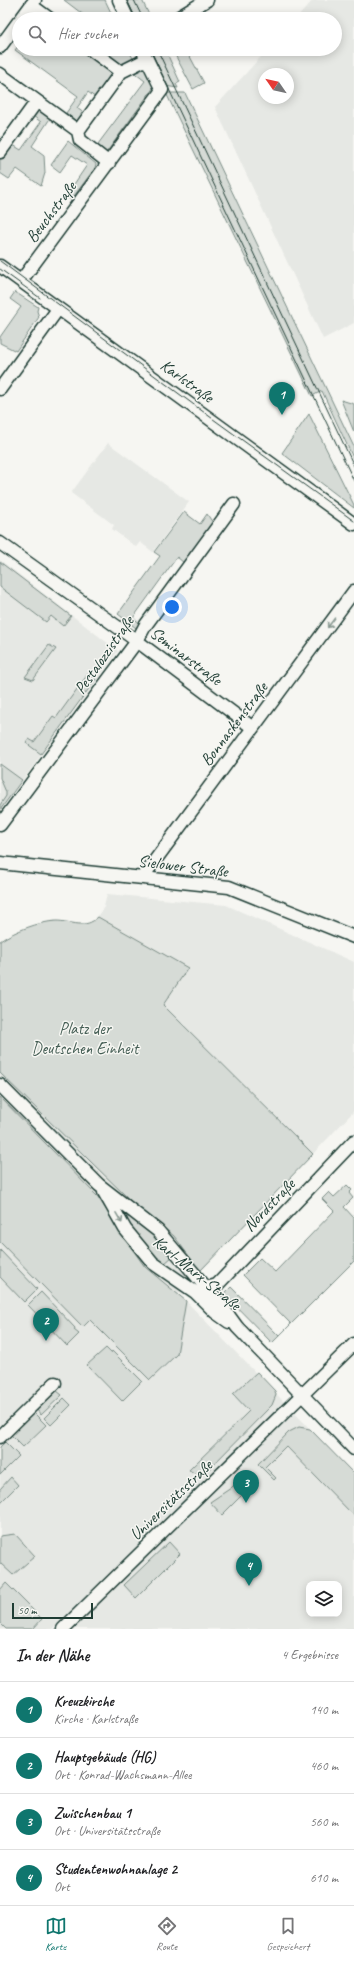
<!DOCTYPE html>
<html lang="de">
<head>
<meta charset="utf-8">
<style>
  body { margin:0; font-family:Caveat,sans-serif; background:#f6f6f6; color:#202124 }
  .controls { position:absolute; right:12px; bottom:12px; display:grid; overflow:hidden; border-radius:8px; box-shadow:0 2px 10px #0003 }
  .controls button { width:36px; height:36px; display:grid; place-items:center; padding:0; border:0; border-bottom:1px solid #e0e0e0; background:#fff; color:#202124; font:20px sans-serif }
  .compass { position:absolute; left:258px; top:68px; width:36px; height:36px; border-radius:50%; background:#fff; box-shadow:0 2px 10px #0003; rotate:304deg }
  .scale { position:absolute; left:12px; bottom:10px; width:81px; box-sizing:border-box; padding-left:4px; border:2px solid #1f3d34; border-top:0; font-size:11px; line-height:14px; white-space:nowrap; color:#1f3d34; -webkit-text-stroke:3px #f6f6f2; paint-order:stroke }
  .you { position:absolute; left:172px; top:607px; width:14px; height:14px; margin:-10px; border:3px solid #fff; border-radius:50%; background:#1a73e8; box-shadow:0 0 0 6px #1a73e833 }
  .badge { display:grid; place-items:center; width:26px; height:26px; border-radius:50%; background:#0f766e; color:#fff; font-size:13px; font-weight:700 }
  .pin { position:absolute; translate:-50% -33px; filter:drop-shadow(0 1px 2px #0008) }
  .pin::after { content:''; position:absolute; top:21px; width:14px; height:12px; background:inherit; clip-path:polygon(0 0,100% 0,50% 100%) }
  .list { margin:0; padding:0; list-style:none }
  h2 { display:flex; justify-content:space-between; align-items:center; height:52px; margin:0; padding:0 16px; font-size:17px }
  h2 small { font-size:13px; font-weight:400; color:#757577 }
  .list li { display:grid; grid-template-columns:26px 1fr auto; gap:12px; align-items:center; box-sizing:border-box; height:56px; padding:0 16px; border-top:1px solid #e0e0e0 }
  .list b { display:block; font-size:15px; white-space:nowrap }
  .list p { margin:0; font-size:13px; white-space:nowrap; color:#757577 }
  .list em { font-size:13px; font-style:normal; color:#757577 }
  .icon { flex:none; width:22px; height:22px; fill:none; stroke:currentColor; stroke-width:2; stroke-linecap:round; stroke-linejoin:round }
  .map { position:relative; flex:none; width:354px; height:1629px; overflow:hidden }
  .search { position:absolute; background:#fff; box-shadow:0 2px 10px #0003; left:12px; right:12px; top:12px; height:44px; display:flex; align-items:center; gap:10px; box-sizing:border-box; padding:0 14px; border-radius:22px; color:#757577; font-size:15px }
  .sheet { height:276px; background:#fff }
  nav { display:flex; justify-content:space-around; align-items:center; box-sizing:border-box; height:56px; border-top:1px solid #e0e0e0; background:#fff; font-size:11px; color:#757577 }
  nav a { display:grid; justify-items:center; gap:2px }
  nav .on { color:#0f766e }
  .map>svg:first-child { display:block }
</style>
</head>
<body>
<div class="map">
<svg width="354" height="1629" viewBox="0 0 354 1629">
  <rect width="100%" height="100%" fill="#f6f6f2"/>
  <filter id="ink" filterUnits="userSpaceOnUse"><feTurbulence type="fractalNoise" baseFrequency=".025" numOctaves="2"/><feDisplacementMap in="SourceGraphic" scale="8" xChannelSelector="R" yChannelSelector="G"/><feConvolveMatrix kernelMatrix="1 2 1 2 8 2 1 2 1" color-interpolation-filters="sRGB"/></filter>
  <g filter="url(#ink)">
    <path fill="#e6e8e4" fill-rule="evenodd" d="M313,0H354V323L323,339L215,107L268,49H335V19H296ZM264,74H288V98H264Z
      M108,443L189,502L153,552L140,542L136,547L112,529L114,525L71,493Z
      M0,560L118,651L0,811Z
      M107,894L226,905L354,962V1111L178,1295L186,1301L354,1474V1629H69L61,1621L52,1629H0V941L16,932L46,922L57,921L86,924L93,922L104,907ZM309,1584H339V1614H309Z"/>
    <path fill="#d6dbd6" stroke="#7a8c85" d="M64,0H105L114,19H89Z
      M123,0H142L151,19H132Z
      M19,45V49H86L116,71L96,98L88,92L77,108L85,114L79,123L66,113L78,96L15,50Z
      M115,49H128L134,60L123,66L109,57Z
      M146,49H165L180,82L176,84L178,88L164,86Z
      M172,49H186L204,83L193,89Z
      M143,64L154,87L106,153H102L95,148L145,81L132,71Z
      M166,93H185L354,447V460L322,391L312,396Z
      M38,110L43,111L51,117L32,146L44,155L45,173L41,186L17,169L9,179L0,173V157L10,143L21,150L41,122L33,116Z
      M68,141L96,164L95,168L71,200L66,196L87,165L72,155L60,172L51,165Z
      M15,292L38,307L37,311L39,317L16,351L0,343V337L21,307L10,299Z
      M341,400L354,404V432Z
      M309,414L354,505V508L282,453Z
      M184,512L200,524L207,514L213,523L184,563L177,557L133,618L140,623L136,628L118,614L160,556L154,552Z
      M0,562L71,616L63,626L51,616L46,622L0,587Z
      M49,645L56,649L33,680L25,677Z
      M88,674L96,679L41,754L26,743L29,739L34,742L53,716L56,718Z
      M0,764L22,780L0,810V805L6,796V792L0,778Z
      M98,917L188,968L163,1005L313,1154L200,1271L174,1236L132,1202L0,1073V941C15,931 38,922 56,921C72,921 85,930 98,917Z
      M0,1097L98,1197L128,1243L145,1267L186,1301L177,1354L150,1380L90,1320L83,1327L0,1242Z
      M347,1185L352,1190L349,1193L353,1198L344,1207L354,1218V1261L272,1343L224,1294L231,1287L279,1336L291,1324L243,1275L260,1258L275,1272L334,1211L322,1199L329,1192L334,1197Z
      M127,1217C142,1217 164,1244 174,1255L163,1265L127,1222Z
      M0,1250L37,1289L24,1302L0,1277Z
      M41,1292L75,1328L74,1330L79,1334L67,1346L28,1305Z
      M106,1348L111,1353L112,1351L142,1381L122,1401L87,1365Z
      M257,1372L275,1391L276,1395L272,1405L204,1474H196L189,1470L249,1411L233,1394Z
      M57,1391L62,1395L41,1415L37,1410Z
      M64,1398L71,1405L51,1425L44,1418Z
      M34,1413L46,1425L23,1447L11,1435Z
      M299,1427L310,1429L354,1474V1516L286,1446L265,1467L276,1478L274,1480L258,1464L289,1432Z
      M5,1442L19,1456L0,1475V1447Z
      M247,1472H250L257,1480L222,1515L210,1502L231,1488Z
      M11,1477L18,1485L0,1503V1489Z
      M15,1534L35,1556L13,1575L0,1563V1536Z
      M169,1542L180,1554L136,1598L124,1585Z
      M6,1583L42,1619L33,1629H6L0,1623V1590Z"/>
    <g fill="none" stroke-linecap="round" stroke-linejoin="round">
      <defs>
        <path id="minor" d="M119,0L128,19
          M31,5L50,19
          M21,19L35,0
          M176,19L207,0
          M0,47L19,21
          M121,72L147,59
          M0,74L78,131L80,140L109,163
          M78,131L121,72L90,49
          M0,152L37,101
          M0,266L354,524
          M21,281L162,90L142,49
          M0,389L58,309
          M0,543L137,641L253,728
          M0,825L137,641L145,626L234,504
          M0,863L229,887L354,937
          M142,878L354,591
          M0,1085L99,1185L158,1231L221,1305L237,1327L354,1449
          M104,1192L125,1229L153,1263L195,1292L215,1312L229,1322
          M206,1288L217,1285L354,1141
          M0,1437L55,1383
          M63,1629L354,1344"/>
      </defs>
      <use href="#minor" stroke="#1f3d34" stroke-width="15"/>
      <use href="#minor" stroke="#f6f6f2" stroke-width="12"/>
      <path stroke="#1f3d34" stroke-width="1" d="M127,0L136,19
        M134,0L143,19
        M150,49L354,481
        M157,49L354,466
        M0,261L209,416L354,521
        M0,269L40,298"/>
    </g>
    <defs><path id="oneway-shaft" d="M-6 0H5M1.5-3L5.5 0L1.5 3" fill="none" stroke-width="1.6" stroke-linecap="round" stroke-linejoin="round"/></defs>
    <g stroke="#8a9a93">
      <use href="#oneway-shaft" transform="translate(331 623) rotate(127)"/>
      <use href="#oneway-shaft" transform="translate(119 1218) rotate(60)"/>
    </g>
  </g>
  <g text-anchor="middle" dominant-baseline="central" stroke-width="3" stroke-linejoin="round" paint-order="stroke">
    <g font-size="17" fill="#1f3d34" stroke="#f6f6f2">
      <text transform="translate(51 212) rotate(-53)">Beuchstraße</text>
      <text transform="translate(187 381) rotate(36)">Karlstraße</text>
      <text transform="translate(104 655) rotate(-55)">Pestalozzistraße</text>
      <text transform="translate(186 656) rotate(37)">Seminarstraße</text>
      <text transform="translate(234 724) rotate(-53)">Bonnaskenstraße</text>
      <text transform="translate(183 866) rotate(7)">Sielower Straße</text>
      <text transform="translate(269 1205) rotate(-46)">Nordstraße</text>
      <text transform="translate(197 1273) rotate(39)">Karl-Marx-Straße</text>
      <text transform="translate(171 1500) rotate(-44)">Universitätsstraße</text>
    </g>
    <g font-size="17" fill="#445d54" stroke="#f6f6f2">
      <text x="85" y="1028">Platz der<tspan x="85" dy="20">Deutschen Einheit</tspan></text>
    </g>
  </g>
</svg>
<div class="controls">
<button><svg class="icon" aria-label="layers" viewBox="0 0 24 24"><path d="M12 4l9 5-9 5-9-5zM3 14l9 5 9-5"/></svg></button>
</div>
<svg class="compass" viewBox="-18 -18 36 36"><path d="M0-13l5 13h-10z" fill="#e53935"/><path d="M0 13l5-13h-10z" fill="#757577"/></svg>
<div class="scale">50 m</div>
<div class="you"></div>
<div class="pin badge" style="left:282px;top:415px">1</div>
<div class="pin badge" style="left:46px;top:1341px">2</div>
<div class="pin badge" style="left:246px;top:1503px">3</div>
<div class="pin badge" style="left:249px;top:1586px">4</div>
<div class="search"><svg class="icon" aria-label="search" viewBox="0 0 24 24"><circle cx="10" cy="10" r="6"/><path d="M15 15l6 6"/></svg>Hier suchen</div>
</div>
<section class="sheet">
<h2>In der Nähe<small>4 Ergebnisse</small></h2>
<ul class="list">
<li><span class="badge">1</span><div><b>Kreuzkirche</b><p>Kirche · Karlstraße</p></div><em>140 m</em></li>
<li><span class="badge">2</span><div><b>Hauptgebäude (HG)</b><p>Ort · Konrad-Wachsmann-Allee</p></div><em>460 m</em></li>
<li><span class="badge">3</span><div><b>Zwischenbau 1</b><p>Ort · Universitätsstraße</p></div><em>560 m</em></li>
<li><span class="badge">4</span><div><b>Studentenwohnanlage 2</b><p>Ort</p></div><em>610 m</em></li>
</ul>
</section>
<nav>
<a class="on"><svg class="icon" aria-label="map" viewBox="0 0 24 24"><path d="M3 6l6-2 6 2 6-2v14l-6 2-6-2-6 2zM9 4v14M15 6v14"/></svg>Karte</a>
<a><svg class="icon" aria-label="directions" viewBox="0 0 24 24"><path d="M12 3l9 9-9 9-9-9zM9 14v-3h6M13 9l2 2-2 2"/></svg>Route</a>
<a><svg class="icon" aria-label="saved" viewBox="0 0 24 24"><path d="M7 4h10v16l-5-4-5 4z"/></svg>Gespeichert</a>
</nav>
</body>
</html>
